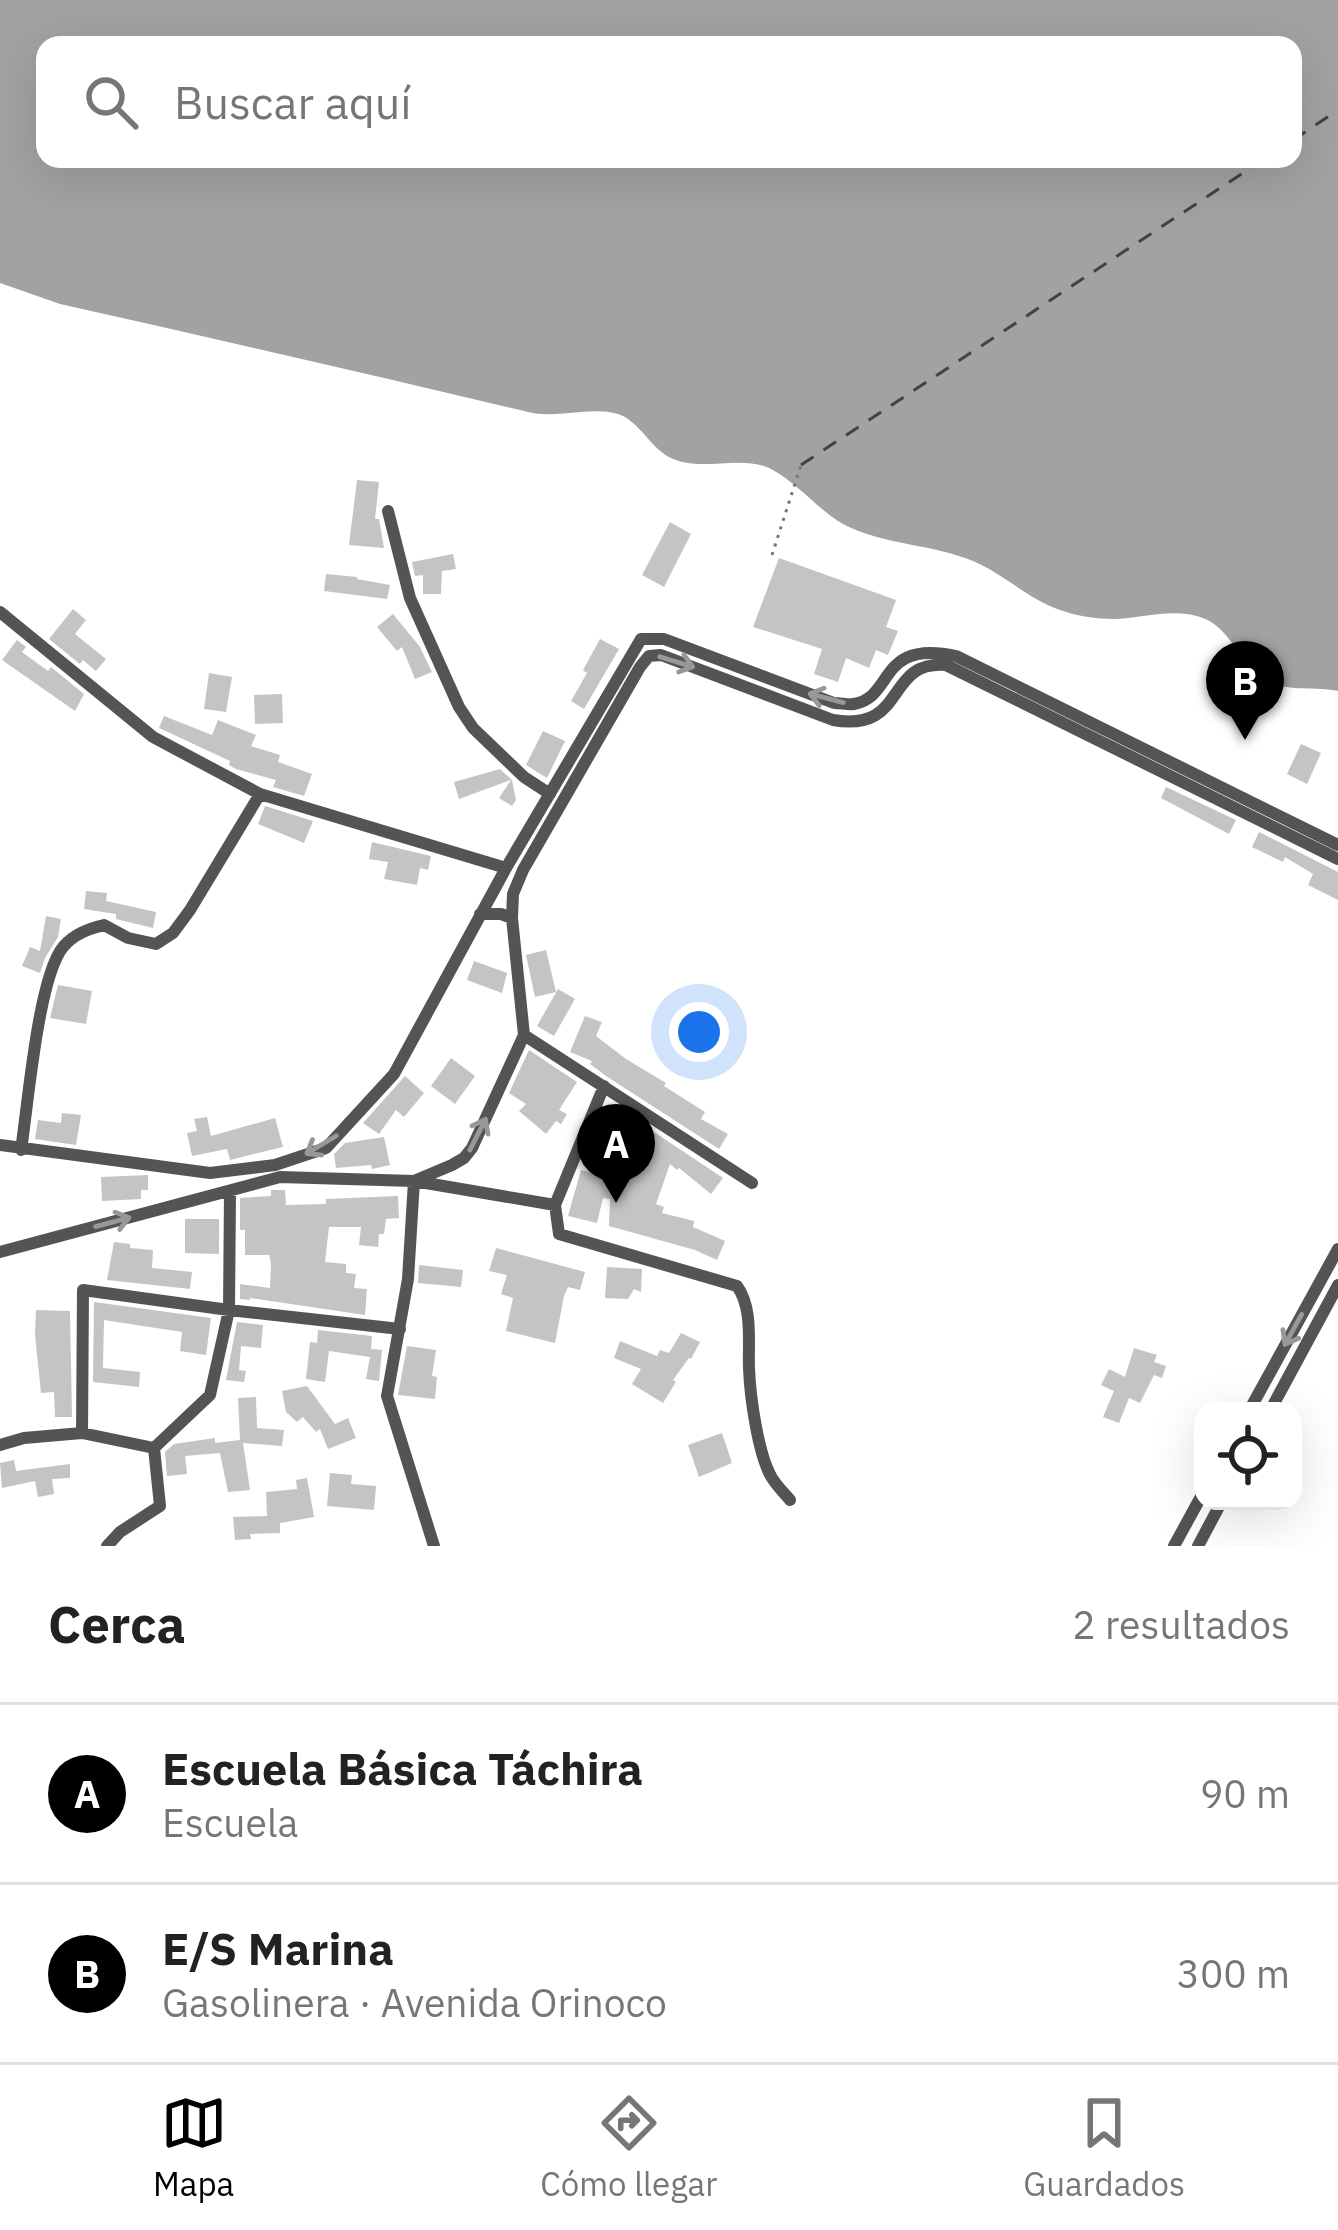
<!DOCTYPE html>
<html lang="es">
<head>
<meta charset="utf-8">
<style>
  body { margin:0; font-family:"IBM Plex Sans",sans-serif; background:#f2f2f2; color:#222 }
  .controls { position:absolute; right:36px; bottom:36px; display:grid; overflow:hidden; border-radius:24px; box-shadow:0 12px 48px #0002 }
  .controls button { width:108px; height:108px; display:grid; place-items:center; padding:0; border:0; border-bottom:3px solid #e0e0e0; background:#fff; color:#222; font:60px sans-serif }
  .you { position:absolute; left:699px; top:1032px; width:42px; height:42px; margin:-30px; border:9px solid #fff; border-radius:50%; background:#1a73e8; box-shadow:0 0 0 18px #1a73e833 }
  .badge { display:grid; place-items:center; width:78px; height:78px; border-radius:50%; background:#000; color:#fff; font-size:39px; font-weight:700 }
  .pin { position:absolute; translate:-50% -99px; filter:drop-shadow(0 3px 6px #0008) }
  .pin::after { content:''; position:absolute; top:63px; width:42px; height:36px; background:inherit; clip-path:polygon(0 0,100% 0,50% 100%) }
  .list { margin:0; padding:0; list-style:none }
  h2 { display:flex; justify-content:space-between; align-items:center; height:156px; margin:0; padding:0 48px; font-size:51px }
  h2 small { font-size:39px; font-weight:400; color:#767676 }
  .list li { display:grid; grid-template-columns:78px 1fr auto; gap:36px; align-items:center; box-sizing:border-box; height:180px; padding:0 48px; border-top:3px solid #e0e0e0 }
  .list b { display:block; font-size:45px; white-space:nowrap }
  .list p { margin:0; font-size:39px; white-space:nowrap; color:#767676 }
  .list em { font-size:39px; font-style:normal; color:#767676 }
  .icon { flex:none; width:66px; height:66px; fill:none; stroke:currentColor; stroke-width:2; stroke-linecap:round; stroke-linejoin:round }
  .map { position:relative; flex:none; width:1338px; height:1546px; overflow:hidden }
  .search { position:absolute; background:#fff; box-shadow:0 12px 48px #0002; left:36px; right:36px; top:36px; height:132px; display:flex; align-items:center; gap:30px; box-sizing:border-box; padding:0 42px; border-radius:24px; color:#767676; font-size:45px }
  .sheet { height:516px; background:#fff }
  nav { display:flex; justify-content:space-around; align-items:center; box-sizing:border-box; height:168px; border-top:3px solid #e0e0e0; background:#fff; font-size:33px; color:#767676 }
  nav a { display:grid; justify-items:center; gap:6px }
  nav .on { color:#000 }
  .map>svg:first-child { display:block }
</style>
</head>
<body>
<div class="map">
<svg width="1338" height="1546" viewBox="0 0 1338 1546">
  <rect width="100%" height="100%" fill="#fff"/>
  <path fill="#a2a2a2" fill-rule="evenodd" d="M0,0H1338V691C1315,686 1288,692 1267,681C1241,667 1232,629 1203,618C1175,607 1142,618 1113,619C1097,619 1076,616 1060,610C1028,599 1004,574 973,561C932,544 883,545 843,524C817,509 799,484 771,469C741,454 704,472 673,459C651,450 640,421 618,414C590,406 557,419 528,412C372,375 216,339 60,304L0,283ZM45,45H1293V159H45Z"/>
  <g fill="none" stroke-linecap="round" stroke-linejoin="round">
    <path stroke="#434343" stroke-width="3" stroke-dasharray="15 12" stroke-linecap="butt" d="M1293,140L1338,110
      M801,465L1264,159"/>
  </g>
  <path fill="#c4c4c4" d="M357,480L379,482L375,519H379L384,548L349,545Z
    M670,522L691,534L664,587L642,575Z
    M453,554L456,569L442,571L441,594H423V575L415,576L412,562Z
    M779,558L896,600L886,627L898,631L888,655L876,650L869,668L846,658L838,682L814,674L822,649L753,627Z
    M326,574L357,577V579L390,585L387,599L324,591Z
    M73,609L86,620L75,634L106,659L96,671L83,660L80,664L49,639Z
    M393,614L420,647L432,672L415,679L402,647L397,651L377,627Z
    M600,639L619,649L584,709L571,701L587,673L583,670Z
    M17,640L26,647L22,652L48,671L51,667L84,694L75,711L2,660Z
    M209,673L232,677L226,712L204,709Z
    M282,694L283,723L255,724L254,695Z
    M164,716L212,735L218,720L256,735L251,746L280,755L278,762L312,774L304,796L273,787L276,780L236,769L229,765L230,761L159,728Z
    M543,731L565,741L547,778L526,765Z
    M1301,744L1321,753L1307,784L1287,774Z
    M500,769L512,780L516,800L512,806L499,798L511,780L459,799L454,782Z
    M1166,787L1236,820L1229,834L1161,798Z
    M265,806L313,821L304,843L258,824Z
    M1259,832L1338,872V900L1308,885L1313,874L1285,857L1283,862L1252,847Z
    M372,842L431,856L428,870L420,868L417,885L384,879L388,862L369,859Z
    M86,891L107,893L106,901L156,912L153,928L116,919V914L84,909Z
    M46,916L61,919L58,937L45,958L40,973L22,966L30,947L40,951Z
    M546,950L556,992L535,997L526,955Z
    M474,961L507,973L502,993L467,980Z
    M58,985L92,991L86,1024L50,1018Z
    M558,989L575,999L554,1036L537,1026Z
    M585,1016L602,1022L596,1036L626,1059L666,1083L664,1086L705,1112L701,1119L728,1134L719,1149L606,1076L590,1064L592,1061L570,1052Z
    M529,1050L577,1082L559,1110L567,1114L561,1124L556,1121L546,1134L519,1111L526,1104L509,1093Z
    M451,1058L475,1076L455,1104L431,1086Z
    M405,1076L424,1093L404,1117L396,1110L379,1134L363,1123Z
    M609,1107L621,1110L723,1178L711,1194L679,1168L677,1170L670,1164L656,1204L664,1207L662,1213L694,1221L693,1227L725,1241L717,1260L695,1250L609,1226L610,1199L603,1198L597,1223L568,1216L581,1170L589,1172Z
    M62,1113L81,1115L76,1145L35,1139L38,1120L61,1123Z
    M207,1117L211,1136L275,1118L283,1147L230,1160L227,1149L192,1156L187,1133L197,1131L194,1119Z
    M384,1137L390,1165L372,1169L371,1165L336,1168L334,1154L345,1143Z
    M148,1175V1190H141V1199L102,1201L101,1177Z
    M271,1190H285L286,1205L326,1204V1199L398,1196L399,1218L386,1219L384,1234H379L378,1247L359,1245L361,1227H329L325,1262L346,1264V1273L356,1274L354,1288L367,1289L365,1315L250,1298V1300L240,1299V1284L270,1288L271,1263L269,1255H245V1230H240V1198L271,1196Z
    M185,1219H219V1254L185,1253Z
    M114,1242L130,1244V1248L153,1250L152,1268L192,1272L190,1289L107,1280Z
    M496,1248L585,1272L580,1290L568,1287L564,1296L555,1343L506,1331L513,1298L501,1294L507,1275L489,1271Z
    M419,1265L463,1270L461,1287L418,1283Z
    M607,1267L642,1269L641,1292L634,1289L628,1299L605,1298Z
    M94,1302L211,1318L206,1355L180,1351L182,1332L104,1320L103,1368L140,1372L139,1387L93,1382Z
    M36,1310L70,1311L72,1417H55L54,1392L41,1393L35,1335Z
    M237,1322L263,1325L261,1348L241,1346L239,1370L246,1371L244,1382L226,1380Z
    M318,1330L372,1336L371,1349L382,1350L379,1381L366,1379L370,1357L329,1351L325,1382L306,1379L310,1342L317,1343Z
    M681,1333L700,1342L691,1359L689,1358L673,1380L676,1382L663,1403L632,1384L641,1369L614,1358L620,1341L657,1356L660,1350L669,1353Z
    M407,1346L436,1350L432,1376L437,1377L435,1399L398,1395Z
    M1134,1348L1157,1355L1154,1362L1166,1366L1162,1378L1154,1375L1140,1403L1129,1398L1119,1423L1103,1417L1114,1391L1101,1385L1109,1369L1125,1377Z
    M307,1386L335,1424L348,1418L356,1438L328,1449L320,1429L316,1432L303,1417L297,1422L286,1412L282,1391Z
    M256,1397L257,1428L284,1430L282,1446L243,1443L250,1490L228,1492L220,1453L185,1456L187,1474L167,1476L165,1452L174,1444L215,1438V1443L240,1440L238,1398Z
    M722,1433L732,1463L699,1477L688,1445Z
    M14,1460L16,1471L70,1464V1478L52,1479L54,1494L38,1497L35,1481L2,1488L0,1463Z
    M330,1473L352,1475L351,1484L376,1486L374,1510L327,1506Z
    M307,1478L314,1517L280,1523V1533L250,1534L251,1539L235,1540L233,1517L267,1516L266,1492L297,1489L296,1480Z"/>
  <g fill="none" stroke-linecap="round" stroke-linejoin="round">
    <path stroke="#767676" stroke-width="3" stroke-dasharray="3 6" stroke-linecap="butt" d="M772,555L801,465"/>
    <path stroke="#545454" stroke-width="12" d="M388,511L410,598L459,707L473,728L524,777L550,794
      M0,612L153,737L260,794L506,868
      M512,918L513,894L523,870L640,667L649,656L661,655L833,720C908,733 884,660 946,665L1338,859
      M524,1035L752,1183
      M0,1145L210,1173L275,1165L326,1148L394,1074L506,868L641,639H664L834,703C841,703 848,705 854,704C895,697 877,639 956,656L1338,845
      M21,1150C28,1105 38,978 63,947C74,934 88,929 104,925L128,938L156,944L173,933L190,910L260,794
      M555,1205L559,1234L737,1286C753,1308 748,1342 749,1368C750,1396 758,1455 772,1478C777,1486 784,1493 790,1500
      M0,1252L280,1177L414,1181L452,1165L464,1158L472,1148L524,1035L512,918L501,914H480
      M1249,1411L1338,1249
      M1270,1411L1338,1285
      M82,1433L83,1290L229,1310L400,1329
      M0,1445L24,1438L82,1433L154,1448L210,1395L229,1310L230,1192
      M107,1546L120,1532L160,1506L154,1448
      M434,1546L387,1396L408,1279L414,1181L555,1205L604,1086
      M1174,1546L1203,1493
      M1198,1546L1222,1501"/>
  </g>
  <defs><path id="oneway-shaft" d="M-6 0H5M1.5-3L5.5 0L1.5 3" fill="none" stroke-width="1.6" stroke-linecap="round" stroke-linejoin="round" transform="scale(3)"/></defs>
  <g stroke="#989898">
    <use href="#oneway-shaft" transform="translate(677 662) rotate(17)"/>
    <use href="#oneway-shaft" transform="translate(826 698) rotate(-165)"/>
    <use href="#oneway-shaft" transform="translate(478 1134) rotate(-63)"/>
    <use href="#oneway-shaft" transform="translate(321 1145) rotate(149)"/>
    <use href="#oneway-shaft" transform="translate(113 1222) rotate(-15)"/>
    <use href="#oneway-shaft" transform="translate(1293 1330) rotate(119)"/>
  </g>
</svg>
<div class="controls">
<button><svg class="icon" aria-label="locate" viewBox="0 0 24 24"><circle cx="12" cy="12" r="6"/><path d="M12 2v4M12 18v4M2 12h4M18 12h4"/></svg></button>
</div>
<div class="you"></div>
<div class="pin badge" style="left:616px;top:1203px">A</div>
<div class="pin badge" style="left:1245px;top:740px">B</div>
<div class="search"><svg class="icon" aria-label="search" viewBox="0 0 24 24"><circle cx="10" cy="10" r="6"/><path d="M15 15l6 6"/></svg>Buscar aquí</div>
</div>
<section class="sheet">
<h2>Cerca<small>2 resultados</small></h2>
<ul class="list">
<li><span class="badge">A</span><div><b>Escuela Básica Táchira</b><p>Escuela</p></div><em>90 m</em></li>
<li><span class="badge">B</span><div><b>E/S Marina</b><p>Gasolinera · Avenida Orinoco</p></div><em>300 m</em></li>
</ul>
</section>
<nav>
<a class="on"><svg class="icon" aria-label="map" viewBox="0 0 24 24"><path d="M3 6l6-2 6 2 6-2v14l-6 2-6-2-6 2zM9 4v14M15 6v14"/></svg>Mapa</a>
<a><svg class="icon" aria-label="directions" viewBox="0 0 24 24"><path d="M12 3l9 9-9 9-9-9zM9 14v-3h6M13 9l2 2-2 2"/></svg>Cómo llegar</a>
<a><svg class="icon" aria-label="saved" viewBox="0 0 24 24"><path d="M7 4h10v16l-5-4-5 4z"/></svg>Guardados</a>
</nav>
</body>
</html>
